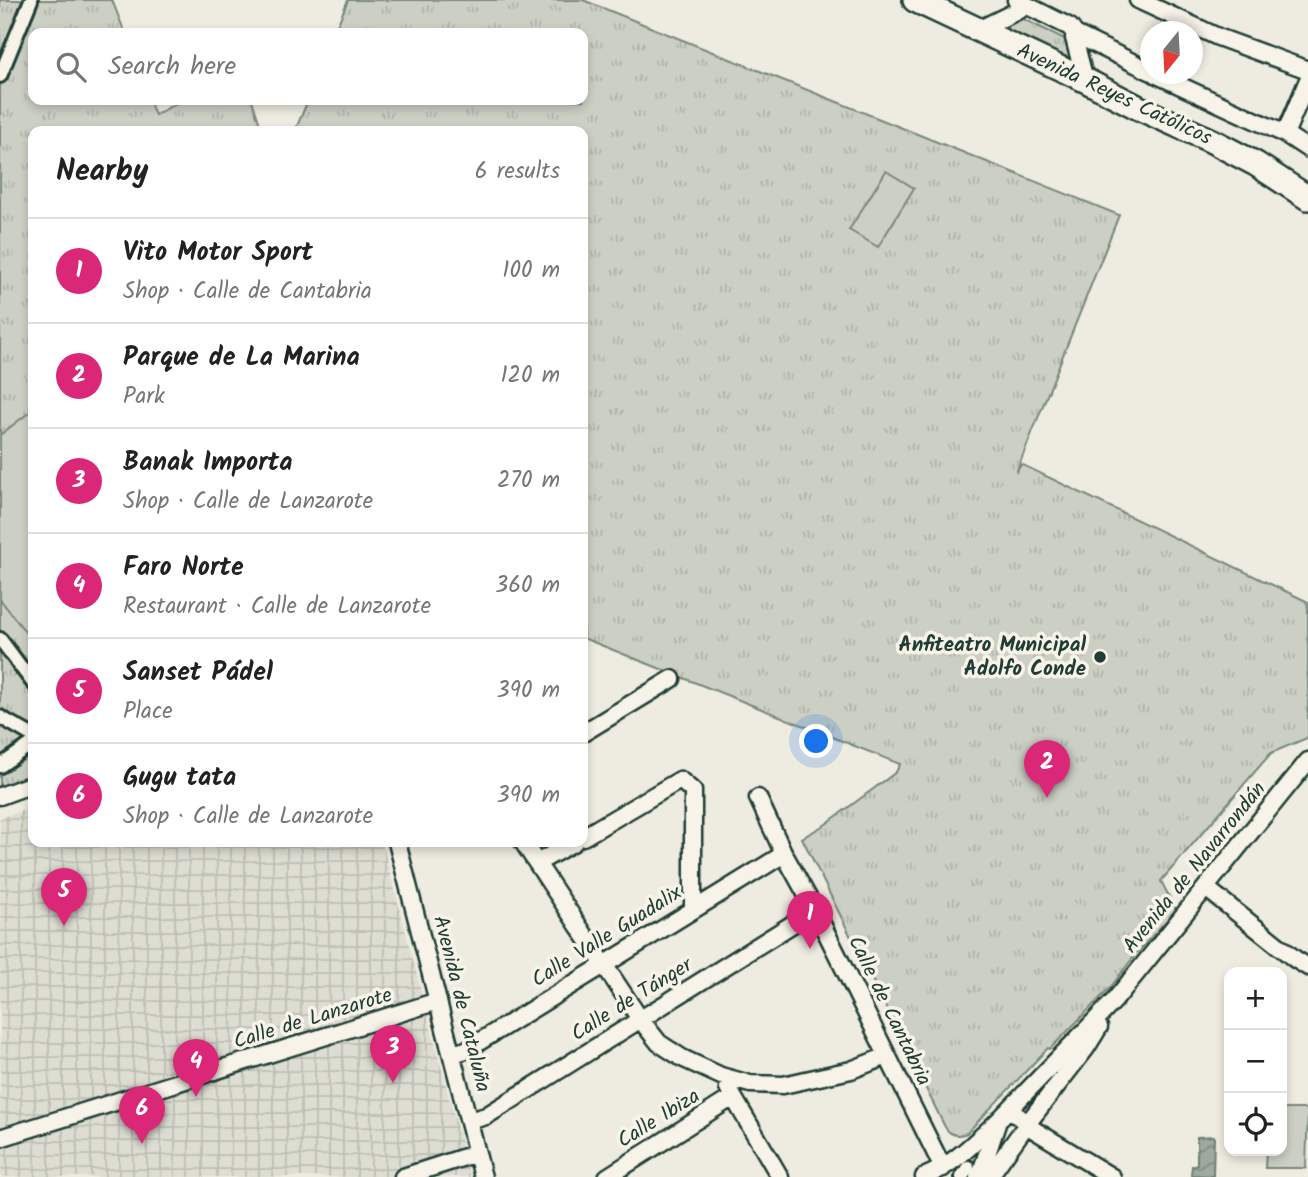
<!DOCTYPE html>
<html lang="en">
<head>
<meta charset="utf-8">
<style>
  body { margin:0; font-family:Kalam,sans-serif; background:#f2f2f2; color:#222 }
  .controls { position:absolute; right:21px; bottom:21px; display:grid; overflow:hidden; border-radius:14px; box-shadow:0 4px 10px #0003 }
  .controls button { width:63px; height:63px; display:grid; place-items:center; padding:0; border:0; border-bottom:2px solid #e0e0e0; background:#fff; color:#222; font:35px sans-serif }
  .compass { position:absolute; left:1140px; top:21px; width:63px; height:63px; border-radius:50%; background:#fff; box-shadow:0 4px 10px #0003; rotate:198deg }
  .you { position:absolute; left:817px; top:742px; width:24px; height:24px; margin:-18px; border:5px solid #fff; border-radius:50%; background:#1a73e8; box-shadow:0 0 0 10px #1a73e833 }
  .badge { display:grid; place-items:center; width:46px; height:46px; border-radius:50%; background:#db2777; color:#fff; font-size:23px; font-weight:700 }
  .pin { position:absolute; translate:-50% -58px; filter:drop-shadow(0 2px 4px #0008) }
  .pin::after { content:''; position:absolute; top:37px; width:24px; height:21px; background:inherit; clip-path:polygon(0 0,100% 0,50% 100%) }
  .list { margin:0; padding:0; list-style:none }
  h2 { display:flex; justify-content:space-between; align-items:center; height:91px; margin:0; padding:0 28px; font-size:30px }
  h2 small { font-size:23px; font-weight:400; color:#767676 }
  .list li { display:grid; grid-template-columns:46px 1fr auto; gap:21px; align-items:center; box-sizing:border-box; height:105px; padding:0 28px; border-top:2px solid #e0e0e0 }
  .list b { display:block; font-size:26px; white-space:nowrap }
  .list p { margin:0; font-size:23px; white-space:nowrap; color:#767676 }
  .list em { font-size:23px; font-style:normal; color:#767676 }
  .icon { flex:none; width:38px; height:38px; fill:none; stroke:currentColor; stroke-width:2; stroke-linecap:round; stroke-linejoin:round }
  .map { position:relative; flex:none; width:1308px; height:1177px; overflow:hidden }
  .search { position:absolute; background:#fff; box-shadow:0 4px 10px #0003; left:28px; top:28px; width:560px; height:77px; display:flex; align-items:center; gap:18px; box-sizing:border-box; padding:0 24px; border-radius:14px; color:#767676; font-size:26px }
  .panel { position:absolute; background:#fff; box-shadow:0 4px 10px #0003; left:28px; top:126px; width:560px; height:721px; border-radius:14px }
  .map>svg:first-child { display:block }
</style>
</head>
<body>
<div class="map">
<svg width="1308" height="1177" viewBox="0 0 1308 1177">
  <defs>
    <pattern id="industrial-grid" width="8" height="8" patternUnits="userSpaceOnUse" patternTransform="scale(1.75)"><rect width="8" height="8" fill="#ddddd2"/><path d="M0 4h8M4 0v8" fill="none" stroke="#bdbfb5"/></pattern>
    <pattern id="park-tufts" width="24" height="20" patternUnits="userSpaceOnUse" patternTransform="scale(1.75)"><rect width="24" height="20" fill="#cccfc4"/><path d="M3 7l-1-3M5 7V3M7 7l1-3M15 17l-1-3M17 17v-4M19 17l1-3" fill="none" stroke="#afb3a9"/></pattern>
    <pattern id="water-waves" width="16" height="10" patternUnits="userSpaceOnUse" patternTransform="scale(1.75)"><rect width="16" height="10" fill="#9fa99f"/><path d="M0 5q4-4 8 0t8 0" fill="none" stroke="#818b82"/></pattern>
  </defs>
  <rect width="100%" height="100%" fill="#eeece1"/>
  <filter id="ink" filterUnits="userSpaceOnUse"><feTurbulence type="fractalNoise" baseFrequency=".0143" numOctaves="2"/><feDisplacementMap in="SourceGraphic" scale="14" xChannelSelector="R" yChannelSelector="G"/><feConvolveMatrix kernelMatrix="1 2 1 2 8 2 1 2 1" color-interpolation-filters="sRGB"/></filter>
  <g filter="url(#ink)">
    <path fill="url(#industrial-grid)" d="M33,807V842H382L470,1177H0V818Z"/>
    <path fill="url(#park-tufts)" stroke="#76867c" stroke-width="2" d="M0,0H112L125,33H33V100H149L155,115L182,100H252L262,131H33V774L0,787Z
      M348,0H583L1119,215L1016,473L1021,464L1308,602V736L1307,738L1271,753L1161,881L1176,910L1136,954L1110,988L1050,1049L1048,1048L967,1133C959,1136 950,1136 945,1127L802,838L826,824L896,772L900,764L583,638V131H295L308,100H583V33H334Z
      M1021,18L1067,40L1076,68L996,28Z"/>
    <path fill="#cccfc4" stroke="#76867c" stroke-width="2" d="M886,171L914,188L878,247L849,230Z
      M31,411L33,415V642L0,599V435Z
      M1282,1109H1308L1306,1168H1265L1266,1151H1282Z"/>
    <path fill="url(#water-waves)" stroke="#6c7e74" stroke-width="2" d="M1214,1136L1213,1176L1191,1175L1192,1166L1197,1164V1137Z"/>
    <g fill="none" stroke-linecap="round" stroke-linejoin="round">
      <defs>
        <path id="pedestrian" d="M0,76L31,0
          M0,639L33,683
          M0,717L33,736
          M0,766L33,743
          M962,1177L968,1167"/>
        <path id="minor" d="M1016,0L1070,27L1075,34L1150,71
          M1138,0L1218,37L1308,70
          M978,30L1021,9L1025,5
          M1075,34L1074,38L1085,80
          M1155,74L1285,134L1308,149
          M1285,134L1308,80
          M583,733L672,679
          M0,796L33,784
          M758,798L784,854L815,910L943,1168
          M583,837L680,780L693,791V909
          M397,842L483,1177
          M523,842L640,1019L659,1043L682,1058L721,1076L750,1084L783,1085L851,1070L887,1056
          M537,863L574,842
          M1206,888L1295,959L1308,967
          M452,1054L466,1050L784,854
          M728,1088L780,1177
          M1007,1112C1017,1114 1021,1117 1026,1125L1112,1177
          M469,1121L486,1116L815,910
          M0,1138L438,1001
          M403,1177L477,1153
          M607,1177L733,1097
          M924,1177C953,1165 974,1143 997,1122
          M978,1177L982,1169L998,1121L1114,1001L1308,761
          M989,1177L1027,1124L1086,1048L1099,1027"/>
        <path id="secondary" d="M915,0L1085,80L1139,108L1212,141L1256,164L1308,198"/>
      </defs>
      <use href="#pedestrian" stroke="#1f3d34" stroke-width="18"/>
      <use href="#minor" stroke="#1f3d34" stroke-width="21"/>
      <use href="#secondary" stroke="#1f3d34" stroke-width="28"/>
      <use href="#pedestrian" stroke="#f7f3e8" stroke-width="12"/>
      <use href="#minor" stroke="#f7f3e8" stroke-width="16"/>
      <use href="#secondary" stroke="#f7f3e8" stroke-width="23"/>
    </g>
  </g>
  <circle fill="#1f3d34" stroke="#f7f3e8" stroke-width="2.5" cx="1100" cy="657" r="7"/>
  <g text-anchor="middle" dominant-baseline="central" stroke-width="7" stroke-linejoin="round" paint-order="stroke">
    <g font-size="21" fill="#1f3d34" stroke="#f7f3e8">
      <text transform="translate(1114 95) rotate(25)">Avenida Reyes Católicos</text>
      <text transform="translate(1195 868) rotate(-51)">Avenida de Navarrondán</text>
      <text transform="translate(607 937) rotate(-32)">Calle Valle Guadalix</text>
      <text transform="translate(632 1000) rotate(-32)">Calle de Tánger</text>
      <text transform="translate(461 1004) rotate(76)">Avenida de Cataluña</text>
      <text transform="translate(889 1011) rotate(64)">Calle de Cantabria</text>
      <text transform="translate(313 1019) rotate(-17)">Calle de Lanzarote</text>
      <text transform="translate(659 1119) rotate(-32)">Calle Ibiza</text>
    </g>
    <g font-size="21" font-weight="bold" fill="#1f3d34" stroke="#f7f3e8" text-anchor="end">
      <text x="1086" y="645">Anfiteatro Municipal<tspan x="1086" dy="24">Adolfo Conde</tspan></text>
    </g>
  </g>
</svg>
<div class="controls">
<button>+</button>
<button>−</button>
<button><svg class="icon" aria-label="locate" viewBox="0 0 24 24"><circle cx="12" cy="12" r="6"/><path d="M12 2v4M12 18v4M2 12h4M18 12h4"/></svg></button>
</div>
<svg class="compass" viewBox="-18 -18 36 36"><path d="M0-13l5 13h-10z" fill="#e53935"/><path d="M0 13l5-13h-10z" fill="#767676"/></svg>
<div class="you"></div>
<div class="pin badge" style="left:810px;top:949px">1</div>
<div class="pin badge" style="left:1047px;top:798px">2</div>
<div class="pin badge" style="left:393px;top:1083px">3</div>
<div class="pin badge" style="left:196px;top:1097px">4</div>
<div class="pin badge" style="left:64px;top:926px">5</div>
<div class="pin badge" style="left:142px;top:1144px">6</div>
<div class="search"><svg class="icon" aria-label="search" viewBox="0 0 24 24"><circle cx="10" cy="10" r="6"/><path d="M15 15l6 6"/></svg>Search here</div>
<section class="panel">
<h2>Nearby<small>6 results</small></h2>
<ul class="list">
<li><span class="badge">1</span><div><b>Vito Motor Sport</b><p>Shop · Calle de Cantabria</p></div><em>100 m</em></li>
<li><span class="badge">2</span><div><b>Parque de La Marina</b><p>Park</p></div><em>120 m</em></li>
<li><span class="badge">3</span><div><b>Banak Importa</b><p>Shop · Calle de Lanzarote</p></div><em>270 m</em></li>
<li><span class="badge">4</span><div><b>Faro Norte</b><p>Restaurant · Calle de Lanzarote</p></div><em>360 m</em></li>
<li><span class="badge">5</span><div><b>Sanset Pádel</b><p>Place</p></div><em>390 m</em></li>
<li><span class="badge">6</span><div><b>Gugu tata</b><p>Shop · Calle de Lanzarote</p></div><em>390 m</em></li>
</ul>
</section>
</div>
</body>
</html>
